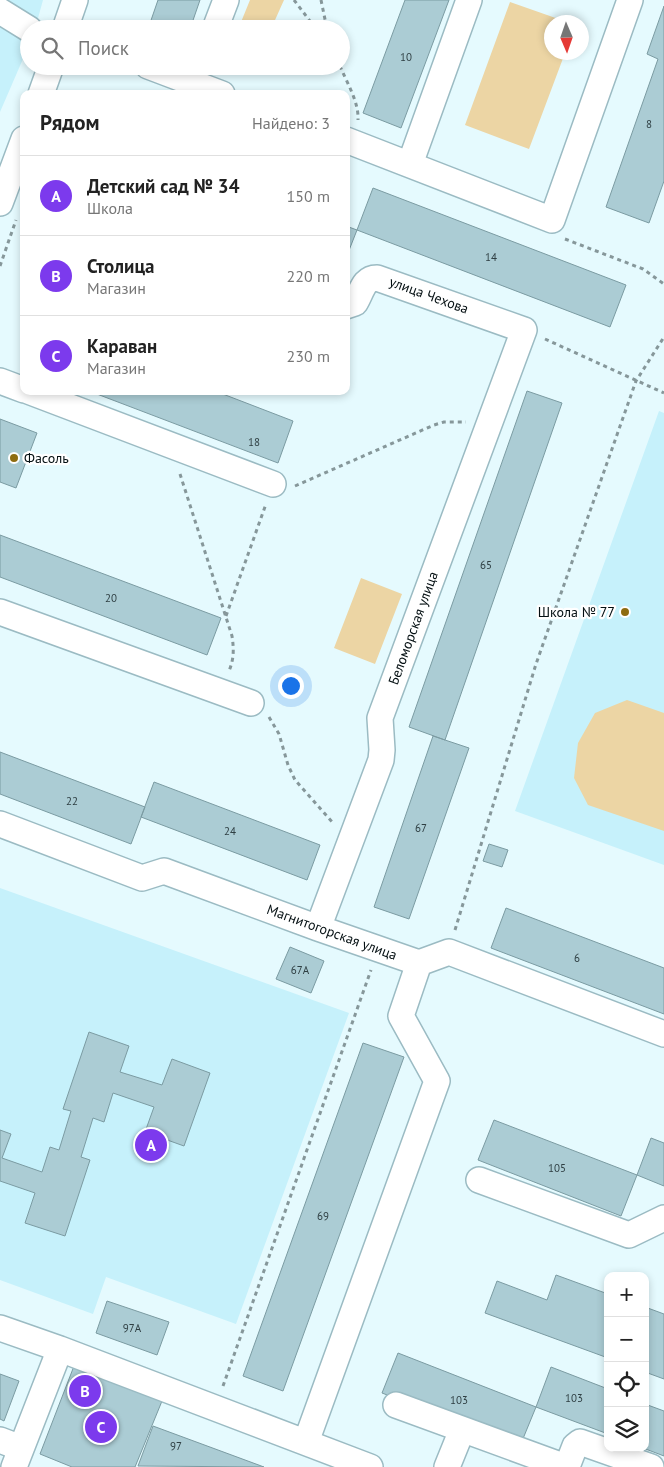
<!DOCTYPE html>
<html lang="ru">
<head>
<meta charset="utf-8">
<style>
  body { margin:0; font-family:"PT Sans",sans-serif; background:#f2f2f2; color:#222 }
  .controls { position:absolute; right:15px; bottom:15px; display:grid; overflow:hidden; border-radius:10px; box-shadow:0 2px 8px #0003 }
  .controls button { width:45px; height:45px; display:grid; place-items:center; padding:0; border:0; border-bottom:1px solid #e0e0e0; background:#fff; color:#222; font:25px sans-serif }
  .compass { position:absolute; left:544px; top:15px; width:45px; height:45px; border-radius:50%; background:#fff; box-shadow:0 2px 8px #0003; rotate:178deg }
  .you { position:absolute; left:290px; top:685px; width:18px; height:18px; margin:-12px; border:4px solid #fff; border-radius:50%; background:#1a73e8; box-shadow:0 0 0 8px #1a73e833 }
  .badge { display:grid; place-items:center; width:32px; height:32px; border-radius:50%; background:#7c3aed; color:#fff; font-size:16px; font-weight:700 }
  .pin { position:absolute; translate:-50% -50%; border:2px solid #fff; box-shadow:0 1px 5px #0006 }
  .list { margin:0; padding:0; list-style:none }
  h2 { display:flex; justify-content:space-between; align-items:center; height:65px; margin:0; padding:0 20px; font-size:21px }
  h2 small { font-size:16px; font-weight:400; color:#767676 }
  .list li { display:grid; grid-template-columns:32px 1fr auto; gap:15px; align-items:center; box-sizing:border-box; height:80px; padding:0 20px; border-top:1px solid #e0e0e0 }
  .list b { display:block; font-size:19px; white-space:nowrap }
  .list p { margin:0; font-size:16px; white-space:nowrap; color:#767676 }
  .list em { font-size:16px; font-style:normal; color:#767676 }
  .icon { flex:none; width:28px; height:28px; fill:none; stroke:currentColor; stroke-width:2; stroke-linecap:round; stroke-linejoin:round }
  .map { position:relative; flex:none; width:664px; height:1467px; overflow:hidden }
  .search { position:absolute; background:#fff; box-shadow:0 2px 8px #0003; left:20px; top:20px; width:330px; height:55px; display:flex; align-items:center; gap:12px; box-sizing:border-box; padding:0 18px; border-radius:28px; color:#767676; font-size:19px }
  .panel { position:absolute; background:#fff; box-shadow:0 2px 8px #0003; left:20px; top:90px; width:330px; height:305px; border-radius:10px }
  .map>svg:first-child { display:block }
</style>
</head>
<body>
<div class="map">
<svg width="664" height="1467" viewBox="0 0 664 1467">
  <rect width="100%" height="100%" fill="#e5fafe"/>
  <path fill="#c6f1fb" d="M0,0H43L35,29H29V45L0,112Z
    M659,411L664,413V865L515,811Z
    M0,888L349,1013L236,1324L106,1277L93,1314L0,1280Z"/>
  <path fill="#ecd5a4" d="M250,0H284L271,29H243L239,27Z
    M510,2L567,22H552V52L565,53L529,149L465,125Z
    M361,578L402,594L375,664L334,648Z
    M627,700L664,713V831L588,805L574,778L578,743L595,713Z"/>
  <path fill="#abccd4" stroke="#7b9ba2" d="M158,0H200L190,29H148Z
    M405,0H449L401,128L363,113Z
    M664,6V181L649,223L606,207L658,59L647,54Z
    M373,188L626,285L610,327L357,230Z
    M346,226L357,230L346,258Z
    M89,391H215L293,421L278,463Z
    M527,391L562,403L445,740L409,727Z
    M0,419L37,433L16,488L0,482Z
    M0,535L221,618L207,655L0,577Z
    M433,736L469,748L409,919L374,907Z
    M0,752L145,807L131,844L0,794Z
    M154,782L320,845L307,880L141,817Z
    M489,844L508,850L502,867L483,861Z
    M506,908L664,968V1014L491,948Z
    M290,947L324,961L311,993L276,979Z
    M89,1032L129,1046L120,1072L162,1085L172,1059L210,1073L184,1146L145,1132L154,1107L113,1093L104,1122L93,1118L81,1157L90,1160L65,1236L25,1223L35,1193L0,1181V1130L11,1134L2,1158L42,1172L50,1147L59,1150L71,1111L63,1109Z
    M363,1043L404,1057L283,1391L243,1376Z
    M494,1120L637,1175L621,1216L478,1160Z
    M651,1138L664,1143V1186L637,1175Z
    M556,1275L608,1294V1358L485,1313L497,1281L547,1300Z
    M107,1301L169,1322L157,1355L96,1333Z
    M645,1307L664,1314V1379L645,1372Z
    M398,1353L536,1407L520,1446L382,1393Z
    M74,1366L162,1401L135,1467H72L40,1454Z
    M551,1367L608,1389V1434L536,1407Z
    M0,1374L19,1381L4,1421L0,1419Z
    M645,1404L664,1411V1456L643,1448H645Z
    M153,1426L264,1467L138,1466Z"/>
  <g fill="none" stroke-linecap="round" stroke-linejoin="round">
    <defs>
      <path id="minor" d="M0,11L29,29
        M65,29L75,0
        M215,29L226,0
        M148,66L222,94
        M41,94L51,66
        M346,140L552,220L630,0
        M410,164L469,0
        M0,203L24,139
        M0,381L24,390
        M28,391L273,484
        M0,612L251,703
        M0,824L142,878L164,871L318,928L419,963L449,952L664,1034
        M318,928L381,760L382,750L380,718L524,330L377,278C363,278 362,292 355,303L346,306
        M479,1180L629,1235L664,1218
        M0,1328L60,1349L370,1467
        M396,1405L560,1465L564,1466L568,1464L575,1446L580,1442L651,1467
        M0,1440L21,1448
        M306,1442L437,1081L401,1016L419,963
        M14,1467L60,1349
        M447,1467L462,1430"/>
    </defs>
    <use href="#minor" stroke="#9bbbc3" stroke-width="28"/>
    <path stroke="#86979a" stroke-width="3" stroke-dasharray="4 4" stroke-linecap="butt" d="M294,0L316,29
      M321,0L327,29
      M340,66C347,83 359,102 358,120
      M565,239L643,269L664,284
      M0,266L16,220
      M545,339L664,393
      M180,474L232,636C234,649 234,659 229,671
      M295,486L434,425L444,422H466
      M226,616L266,504
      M269,717L279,734L288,765L295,780L333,823
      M455,930L536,664L636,381L664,337
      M223,1386L371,970"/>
    <use href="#minor" stroke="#fff" stroke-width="25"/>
  </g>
  <g fill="#8e6c10" stroke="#fff" stroke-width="2">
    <circle cx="14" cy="458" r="5"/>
    <circle cx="625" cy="612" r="5"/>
  </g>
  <g text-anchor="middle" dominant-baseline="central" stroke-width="4.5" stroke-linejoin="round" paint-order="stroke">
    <g font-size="11" fill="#2e3e42">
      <text x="406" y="57">10</text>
      <text x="649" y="124">8</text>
      <text x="491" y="257">14</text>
      <text x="254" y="442">18</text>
      <text x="486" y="565">65</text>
      <text x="111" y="598">20</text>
      <text x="72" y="801">22</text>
      <text x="421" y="828">67</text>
      <text x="230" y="831">24</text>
      <text x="577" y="958">6</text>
      <text x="300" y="970">67А</text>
      <text x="557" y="1168">105</text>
      <text x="323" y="1216">69</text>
      <text x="132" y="1328">97А</text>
      <text x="574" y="1398">103</text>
      <text x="459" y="1400">103</text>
      <text x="176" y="1446">97</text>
    </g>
    <g font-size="14" fill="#040f12" stroke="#fff">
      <text transform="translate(429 295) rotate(20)">улица Чехова</text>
      <text transform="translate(413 628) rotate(-70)">Беломорская улица</text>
      <text transform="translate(332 932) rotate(20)">Магнитогорская улица</text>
    </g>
    <g font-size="14" fill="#040f12" stroke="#fff" text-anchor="start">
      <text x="24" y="458">Фасоль</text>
      <text x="615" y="612" text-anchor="end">Школа № 77</text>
    </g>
  </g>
</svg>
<div class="controls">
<button>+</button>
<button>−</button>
<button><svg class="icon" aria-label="locate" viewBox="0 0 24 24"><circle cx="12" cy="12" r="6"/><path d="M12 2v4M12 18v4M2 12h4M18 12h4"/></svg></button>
<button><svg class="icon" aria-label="layers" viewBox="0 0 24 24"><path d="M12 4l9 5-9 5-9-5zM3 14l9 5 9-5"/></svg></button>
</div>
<svg class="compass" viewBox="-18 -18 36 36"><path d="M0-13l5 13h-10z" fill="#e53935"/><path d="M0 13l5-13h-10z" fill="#767676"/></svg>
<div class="you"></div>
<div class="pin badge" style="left:151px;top:1145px">A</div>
<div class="pin badge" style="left:85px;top:1391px">B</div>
<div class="pin badge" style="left:101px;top:1427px">C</div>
<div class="search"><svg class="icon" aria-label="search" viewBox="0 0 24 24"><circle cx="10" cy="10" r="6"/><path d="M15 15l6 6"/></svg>Поиск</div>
<section class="panel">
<h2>Рядом<small>Найдено: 3</small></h2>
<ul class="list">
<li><span class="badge">A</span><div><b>Детский сад № 34</b><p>Школа</p></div><em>150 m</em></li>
<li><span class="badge">B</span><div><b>Столица</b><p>Магазин</p></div><em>220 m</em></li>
<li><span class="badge">C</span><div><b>Караван</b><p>Магазин</p></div><em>230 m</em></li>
</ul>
</section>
</div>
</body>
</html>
